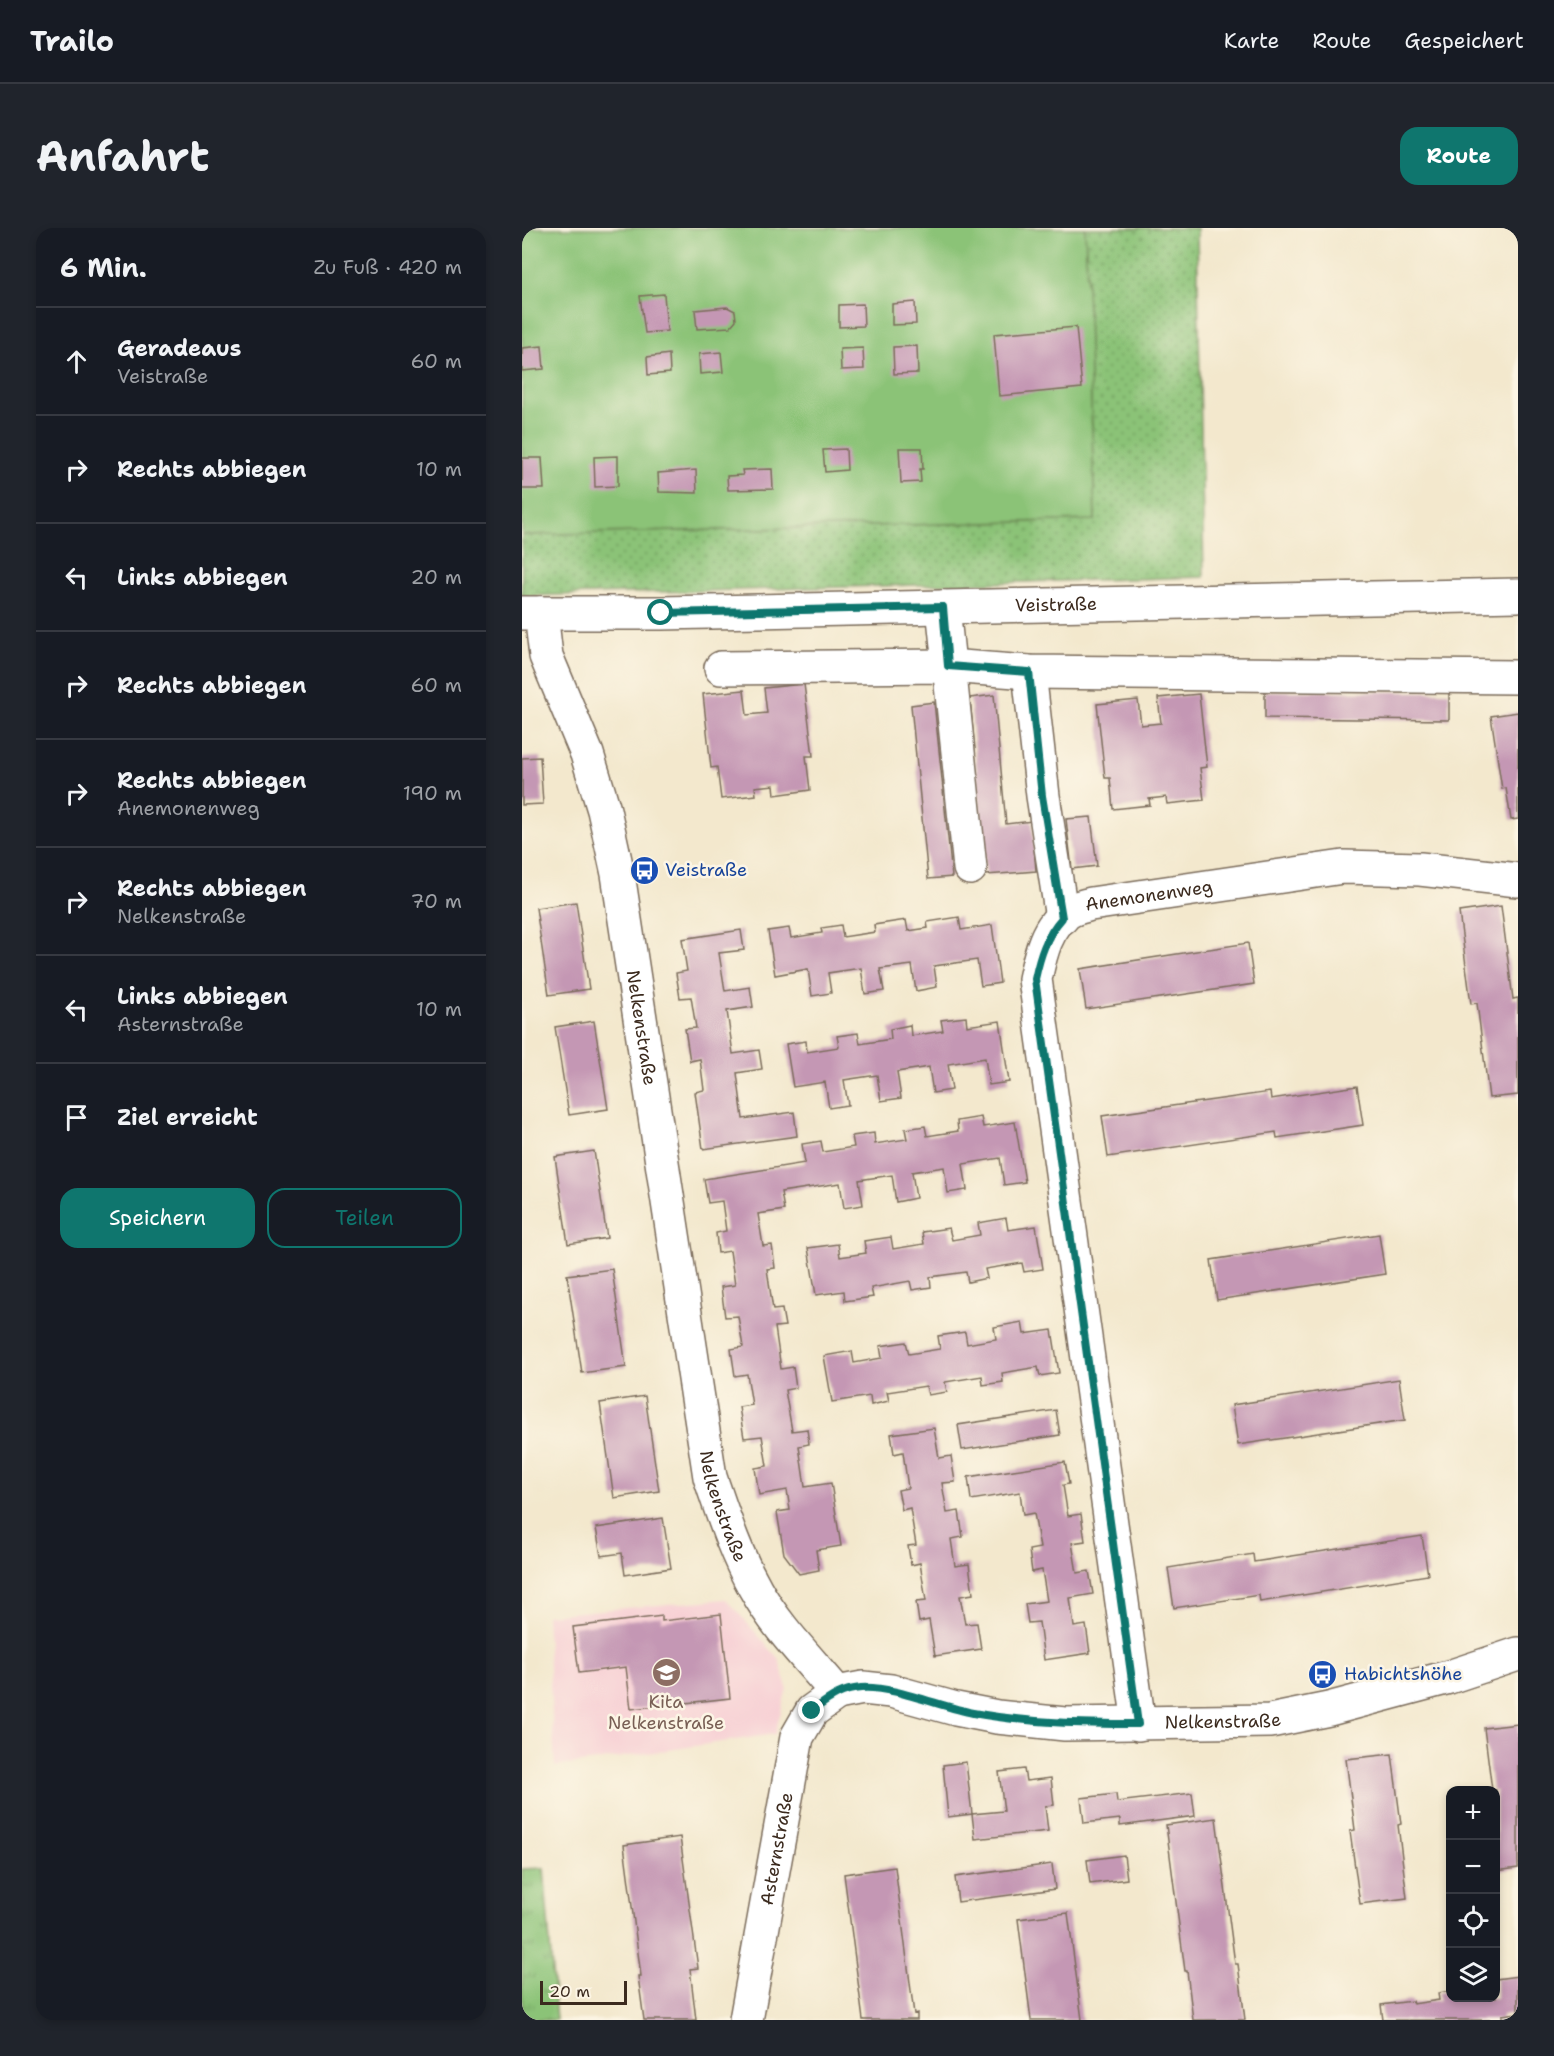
<!DOCTYPE html>
<html lang="de">
<head>
<meta charset="utf-8">
<style>
  body { margin:0; font-family:"Shantell Sans",sans-serif; background:#20242c; color:#f1f3f6 }
  .controls { position:absolute; right:18px; bottom:18px; display:grid; overflow:hidden; border-radius:12px; box-shadow:0 3px 9px #0003 }
  .controls button { width:54px; height:54px; display:grid; place-items:center; padding:0; border:0; border-bottom:2px solid #363941; background:#171b24; color:#f1f3f6; font:30px sans-serif }
  .scale { position:absolute; left:18px; bottom:15px; width:87px; box-sizing:border-box; padding-left:6px; border:3px solid #3b2a1e; border-top:0; font-size:16px; line-height:21px; white-space:nowrap; color:#3b2a1e; -webkit-text-stroke:4px #fcf5e5; paint-order:stroke }
  .stop { position:absolute; width:18px; height:18px; margin:-14px; border:4px solid #0f766e; border-radius:50%; background:#fff }
  .stop.end { background:#0f766e; border-color:#fff; box-shadow:0 2px 6px #0008 }
  .list { margin:0; padding:0; list-style:none }
  h2 { display:flex; justify-content:space-between; align-items:center; height:78px; margin:0; padding:0 24px; font-size:26px }
  h2 small { font-size:20px; font-weight:400; color:#9ea1a6 }
  .list li { display:grid; grid-template-columns:39px 1fr auto; gap:18px; align-items:center; box-sizing:border-box; height:108px; padding:0 24px; border-top:2px solid #363941 }
  .list b { display:block; font-size:22px; white-space:nowrap }
  .list p { margin:0; font-size:20px; white-space:nowrap; color:#9ea1a6 }
  .list em { font-size:20px; font-style:normal; color:#9ea1a6 }
  .actions { display:flex; gap:12px; padding:18px 24px }
  .actions a { flex:1; padding:14px 0; border:2px solid #0f766e; border-radius:18px; text-align:center; font-size:21px; color:#0f766e }
  .actions .main { background:#0f766e; color:#fff }
  .icon { flex:none; width:33px; height:33px; fill:none; stroke:currentColor; stroke-width:2; stroke-linecap:round; stroke-linejoin:round }
  .map { position:relative; flex:none; width:996px; height:1792px; overflow:hidden; border-radius:18px }
  header { display:flex; align-items:center; gap:36px; box-sizing:border-box; height:84px; padding:0 30px; background:#171b24; border-bottom:2px solid #363941 }
  header strong { font-size:28px }
  nav { display:flex; gap:33px; margin-inline-start:auto; font-size:21px }
  .intro { display:flex; align-items:center; justify-content:space-between; box-sizing:border-box; height:144px; padding:0 36px }
  h1 { margin:0; font-size:42px }
  .button { padding:15px 27px; border-radius:18px; background:#0f766e; color:#fff; font-size:21px; font-weight:700 }
  main { display:flex; gap:36px; padding:0 36px }
  aside { flex:1; background:#171b24; border-radius:18px; box-shadow:0 3px 9px #0003 }
  .map>svg:first-child { display:block }
</style>
</head>
<body>
<header>
<strong>Trailo</strong>
<nav><a>Karte</a><a>Route</a><a>Gespeichert</a></nav>
</header>
<div class="intro"><h1>Anfahrt</h1><a class="button">Route</a></div>
<main>
<aside>
<h2>6 Min.<small>Zu Fuß · 420 m</small></h2>
<ul class="list">
<li><svg class="icon" aria-label="ahead" viewBox="0 0 24 24"><path d="M12 20V5M6 11l6-6 6 6"/></svg><div><b>Geradeaus</b><p>Veistraße</p></div><em>60 m</em></li>
<li><svg class="icon" aria-label="right" viewBox="0 0 24 24"><path d="M7 20v-9h11M14 6l5 5-5 5"/></svg><div><b>Rechts abbiegen</b></div><em>10 m</em></li>
<li><svg class="icon" aria-label="left" viewBox="0 0 24 24"><path d="M17 20v-9H6M10 6l-5 5 5 5"/></svg><div><b>Links abbiegen</b></div><em>20 m</em></li>
<li><svg class="icon" aria-label="right" viewBox="0 0 24 24"><path d="M7 20v-9h11M14 6l5 5-5 5"/></svg><div><b>Rechts abbiegen</b></div><em>60 m</em></li>
<li><svg class="icon" aria-label="right" viewBox="0 0 24 24"><path d="M7 20v-9h11M14 6l5 5-5 5"/></svg><div><b>Rechts abbiegen</b><p>Anemonenweg</p></div><em>190 m</em></li>
<li><svg class="icon" aria-label="right" viewBox="0 0 24 24"><path d="M7 20v-9h11M14 6l5 5-5 5"/></svg><div><b>Rechts abbiegen</b><p>Nelkenstraße</p></div><em>70 m</em></li>
<li><svg class="icon" aria-label="left" viewBox="0 0 24 24"><path d="M17 20v-9H6M10 6l-5 5 5 5"/></svg><div><b>Links abbiegen</b><p>Asternstraße</p></div><em>10 m</em></li>
<li><svg class="icon" aria-label="arrive" viewBox="0 0 24 24"><path d="M6 21V4h12l-3 4 3 4H6"/></svg><div><b>Ziel erreicht</b></div></li>
</ul>
<div class="actions"><a class="main">Speichern</a><a>Teilen</a></div>
</aside>
<div class="map">
<svg width="996" height="1792" viewBox="0 0 996 1792">
  <defs>
    <pattern id="grass-dots" width="8" height="8" patternUnits="userSpaceOnUse" patternTransform="scale(1.5)"><rect width="8" height="8" fill="#8bc377"/><path d="M2 2h.1M6 6h.1" fill="none" stroke="#739f61" stroke-width="1.8" stroke-linecap="round"/></pattern>
    <pattern id="park-tufts" width="24" height="20" patternUnits="userSpaceOnUse" patternTransform="scale(1.5)"><rect width="24" height="20" fill="#8bc377"/><path d="M3 7l-1-3M5 7V3M7 7l1-3M15 17l-1-3M17 17v-4M19 17l1-3" fill="none" stroke="#739f61"/></pattern>
  </defs>
  <rect width="100%" height="100%" fill="#fcf5e5"/>
  <filter id="ink" filterUnits="userSpaceOnUse"><feTurbulence type="fractalNoise" baseFrequency=".0167" numOctaves="2"/><feDisplacementMap in="SourceGraphic" scale="12" xChannelSelector="R" yChannelSelector="G"/><feConvolveMatrix kernelMatrix="1 2 1 2 8 2 1 2 1" color-interpolation-filters="sRGB"/></filter>
  <filter id="wash" filterUnits="userSpaceOnUse"><feTurbulence type="fractalNoise" baseFrequency=".008" numOctaves="4" result="noise"/><feDisplacementMap in="SourceGraphic" scale="24" xChannelSelector="R" yChannelSelector="G"/><feGaussianBlur stdDeviation="1.35" result="paint"/><feColorMatrix in="noise" values="0 0 0 0 0 0 0 0 0 0 0 0 0 0 0 0 0 1.4 0 .05"/><feComposite in="paint" operator="in"/></filter>
  <g filter="url(#wash)">
    <rect width="100%" height="100%" fill="#f3e8cd"/>
    <path fill="#f7cfd4" d="M204,1371L257,1431L265,1460L253,1506L33,1539L24,1387Z"/>
    <path fill="url(#grass-dots)" stroke="#63764a" stroke-width="1.5" d="M563,0H675L682,349L0,368V307L573,292Z"/>
    <path fill="url(#park-tufts)" stroke="#63764a" stroke-width="1.5" d="M22,1640L34,1792H0V1641Z"/>
    <path fill="#8bc377" stroke="#63764a" stroke-width="1.5" d="M0,0H563L573,292L0,307Z"/>
    <g id="blocks">
      <path fill="#c497b4" d="M142,66L145,103L123,105L118,68Z
        M393,74L394,96L370,97V76Z
        M341,76L342,98L317,99V77Z
        M205,79L213,83L214,92L208,99L175,101L173,82Z
        M554,99L560,160L477,168L472,106Z
        M20,118L22,141L0,143V120Z
        M395,118L396,145L372,146L371,119Z
        M341,120L342,141L319,142L318,121Z
        M199,124L201,144L178,146L177,126Z
        M147,126L148,145L126,147L125,129Z
        M377,220H400L401,241H398L399,254L379,255Z
        M324,221L325,242L303,244L301,222Z
        M96,228V258L73,259L72,229Z
        M0,230H20L22,261H0Z
        M250,241L251,261L206,262L205,248L221,247L220,242Z
        M174,242L175,265L137,264L136,245Z
        M282,456L291,528H284L288,562L253,567L252,557L233,559L234,567L199,571L195,539L189,540L181,466L222,462L225,487L245,485L242,460Z
        M743,463L927,464V492L743,490Z
        M677,466L685,539L678,540L682,572L645,576L644,569L627,571L628,577L591,581L588,550H583L575,476L616,472L619,497L639,495L636,470Z
        M472,467L484,596L510,593L514,643L464,647L448,470Z
        M412,474L430,649L406,651L389,477Z
        M996,484V591L989,592L984,560L980,561L969,488Z
        M18,529L21,576L0,577V530Z
        M569,589L575,638L550,641L544,591Z
        M54,674L67,761L27,767L14,680Z
        M979,678L991,771L996,770V867L967,870L955,775L949,776L937,684Z
        M437,689L439,702L470,697L478,755L459,758L455,732L412,738L415,759L394,763L390,737L358,741L362,763L343,766L339,740L306,745L309,765L290,768L286,741L253,747L246,703L267,700L269,710L300,705L299,700L319,697L321,709L353,704L352,697L384,692L386,703L406,700L405,694Z
        M219,702L222,722L197,725L203,763L228,759L231,779L205,783L211,826L237,822L240,841L215,845L221,891L272,884L275,908L181,921L173,864L182,862L178,831L168,833L163,801L174,800L169,769L158,770L154,745L165,743L160,711Z
        M726,715L732,756L564,781L558,741Z
        M444,789L445,798L478,793L487,854L467,857L463,830L426,836L430,862L411,865L407,839L375,844L379,870L359,873L355,847L322,852L326,877L307,880L303,854L271,859L264,816L284,813L285,824L317,819L315,808L336,805L338,816L369,811L368,801L388,797L389,808L421,803L419,792Z
        M72,793L86,881L47,887L33,799Z
        M835,858L841,897L755,910L754,904L586,929L580,888L748,864L749,871Z
        M459,889L461,899L493,894L503,954L482,957L478,930L441,936L445,962L426,965L422,939L390,944L394,970L374,974L370,947L337,952L341,977L322,980L318,955L259,964L262,982L236,986L241,1018L250,1017L253,1040L245,1041L251,1082L260,1081L263,1098L253,1099L259,1141L271,1139L274,1160L263,1162L270,1203L285,1201L287,1216L277,1218L283,1259L309,1255L319,1318L294,1322L297,1342L277,1346L262,1326L255,1284L268,1282L265,1262L237,1267L233,1240L245,1238L240,1208L222,1210L217,1179L230,1177L225,1146L213,1148L209,1121L221,1119L216,1088L203,1089L199,1059L213,1057L208,1023L196,1025L194,1005L204,1003L200,973L186,975L182,951L283,935L280,916L299,913L301,924L332,919L330,908L352,905L353,916L385,911L383,901L403,898L405,908L436,903L435,893Z
        M72,923L85,1010L46,1016L33,929Z
        M484,990L486,1002L514,998L521,1041L502,1044L500,1035L463,1041L465,1050L446,1054L444,1044L408,1049L409,1059L390,1062L388,1053L349,1060L351,1069L323,1073L322,1063L294,1067L286,1020L316,1016L318,1029L344,1025L342,1013L369,1009L371,1021L402,1016L400,1004L427,1000L430,1012L458,1007L456,995Z
        M857,1006L863,1046L695,1072L689,1032Z
        M90,1041L104,1139L60,1145L45,1047Z
        M500,1094L502,1106L530,1102L537,1145L518,1148L516,1139L480,1145L481,1154L461,1157L460,1148L423,1154L425,1164L406,1167L404,1158L365,1164L367,1173L349,1177L348,1168L310,1174L302,1128L330,1123L332,1135L360,1130L358,1118L384,1114L387,1126L418,1121L416,1108L443,1104L445,1116L474,1111L472,1099Z
        M877,1151L883,1192L716,1217L710,1177Z
        M123,1168L137,1263L92,1270L78,1175Z
        M534,1182L538,1207L440,1222L436,1197Z
        M412,1200L417,1230L429,1228L433,1254L420,1255L425,1285L437,1283L441,1309L429,1311L433,1338L447,1336L451,1366L438,1368L443,1396L455,1395L459,1421L413,1428L407,1392L397,1394L394,1374L404,1373L398,1335L389,1337L386,1318L394,1317L388,1280L380,1282L376,1262L386,1260L381,1224L372,1226L369,1206Z
        M543,1234L547,1256L541,1257L546,1288L559,1286L563,1313L550,1315L555,1345L567,1343L571,1366L548,1370L552,1399L564,1397L568,1425L522,1432L517,1394L506,1395L503,1376L525,1373L520,1342L510,1344L507,1322L518,1320L512,1285L501,1287L498,1264L449,1272L446,1249Z
        M141,1290L149,1340L103,1347L100,1325L79,1328L74,1300Z
        M900,1308L906,1347L738,1374L737,1367L652,1380L646,1340L731,1326L732,1334Z
        M199,1386L208,1470L109,1481L104,1439L57,1445L51,1399L140,1388V1393Z
        M996,1496V1640L974,1643V1562H970L962,1500Z
        M870,1526L879,1596L876,1597L885,1670L838,1676L828,1603L833,1602L824,1531Z
        M444,1534L450,1586L426,1589L421,1537Z
        M502,1541L504,1553L529,1550L532,1577L523,1578L526,1603L453,1611L450,1586L482,1583L477,1544Z
        M670,1565L673,1588L598,1598V1591L562,1595L559,1570L594,1566L595,1574Z
        M694,1590L713,1736H716L723,1792H671L665,1743H663L644,1597Z
        M158,1609L176,1740L168,1741L174,1792H122L116,1748H119L102,1617Z
        M602,1627L605,1651L568,1656L565,1632Z
        M530,1636L533,1661L436,1674L433,1649Z
        M373,1639L392,1786L395,1785V1792H341L322,1646Z
        M546,1685L560,1792H509L496,1691Z
        M996,1748V1785L980,1787V1792H861L859,1777L890,1773L891,1776L917,1772L916,1765L928,1763V1770H974V1751Z"/>
    </g>
  </g>
  <g filter="url(#ink)">
    <use href="#blocks" fill-opacity="0" stroke="#7b6c5b" stroke-width="1.5"/>
    <g fill="none" stroke-linecap="round" stroke-linejoin="round">
      <defs>
        <g id="minor">
          <path d="M421,379L448,640"/>
          <path id="s1" d="M0,385H139L996,367"/>
          <path id="s2" d="M19,385L24,428L65,526L82,582L96,646L188,1249C201,1287 213,1325 233,1360C254,1399 287,1431 315,1465L341,1460L369,1463L434,1481L475,1489L543,1496L748,1493L807,1481L927,1449L996,1426"/>
          <path d="M199,440L426,438L507,444L996,449"/>
          <path d="M507,444L521,568L540,690"/>
          <path id="s3" d="M617,1496L513,751C518,728 524,698 546,684C552,680 562,678 569,676L821,639L898,641L996,652"/>
          <path id="s4" d="M224,1792L275,1509L290,1483L315,1465"/>
        </g>
      </defs>
      <use href="#minor" stroke="#7b6c5b" stroke-width="36"/>
      <use href="#minor" stroke="#fff" stroke-width="33"/>
    </g>
  </g>
  <g fill="none" stroke-linecap="round" stroke-linejoin="round" filter="url(#ink)">
    <path stroke="#0f766e" stroke-width="8" d="M139,385L421,379L426,438L507,444L520,568L540,690C524,708 518,728 513,751L616,1496C561,1496 506,1495 451,1485C420,1479 368,1457 339,1460C317,1462 307,1471 290,1483"/>
  </g>
  <defs>
    <symbol id="bus-disc" viewBox="-11 -11 22 22"><circle r="9.5" fill="#1a4fb4" stroke="#fcf5e5"/><path d="M-5-6H5V4H4V6H2V4H-2V6H-4V4H-5ZM-3.5-4V0h7V-4ZM-3.5 1.2v1.5H-2V1.2ZM2 1.2v1.5H3.5V1.2Z" fill="#fff"/></symbol>
    <symbol id="school-disc" viewBox="-11 -11 22 22"><circle r="9.5" fill="#8d6e63" stroke="#fcf5e5"/><path d="M0-5L7-2L0 1L-7-2ZM-4 1L0 2.5L4 1V4Q0 6-4 4Z" fill="#fff"/></symbol>
  </defs>
  <g fill-rule="evenodd">
    <use href="#bus-disc" x="106" y="626" width="33" height="33"/>
    <use href="#school-disc" x="128" y="1428" width="33" height="33"/>
    <use href="#bus-disc" x="784" y="1430" width="33" height="33"/>
  </g>
  <g text-anchor="middle" dominant-baseline="central" stroke-width="5" stroke-linejoin="round" paint-order="stroke">
    <g font-size="18" fill="#3b2a1e" stroke="#fcf5e5">
      <text stroke="none"><textPath href="#s1" startOffset="534">Veistraße</textPath></text>
      <text stroke="none"><textPath href="#s3" startOffset="912">Anemonenweg</textPath></text>
      <text stroke="none"><textPath href="#s2" startOffset="429">Nelkenstraße</textPath></text>
      <text stroke="none"><textPath href="#s2" startOffset="915">Nelkenstraße</textPath></text>
      <text stroke="none"><textPath href="#s2" startOffset="1527">Nelkenstraße</textPath></text>
      <text stroke="none"><textPath href="#s4" startOffset="174">Asternstraße</textPath></text>
    </g>
    <g font-size="18" fill="#164399" stroke="#fcf5e5" text-anchor="start">
      <text x="143" y="642">Veistraße</text>
      <text x="822" y="1446">Habichtshöhe</text>
    </g>
    <g font-size="18" fill="#785e54" stroke="#fcf5e5">
      <text x="144" y="1474">Kita<tspan x="144" dy="21">Nelkenstraße</tspan></text>
    </g>
  </g>
</svg>
<div class="controls">
<button>+</button>
<button>−</button>
<button><svg class="icon" aria-label="locate" viewBox="0 0 24 24"><circle cx="12" cy="12" r="6"/><path d="M12 2v4M12 18v4M2 12h4M18 12h4"/></svg></button>
<button><svg class="icon" aria-label="layers" viewBox="0 0 24 24"><path d="M12 4l9 5-9 5-9-5zM3 14l9 5 9-5"/></svg></button>
</div>
<div class="scale">20 m</div>
<div class="stop" style="left:139px;top:385px"></div>
<div class="stop end" style="left:290px;top:1483px"></div>
</div>
</main>
</body>
</html>
